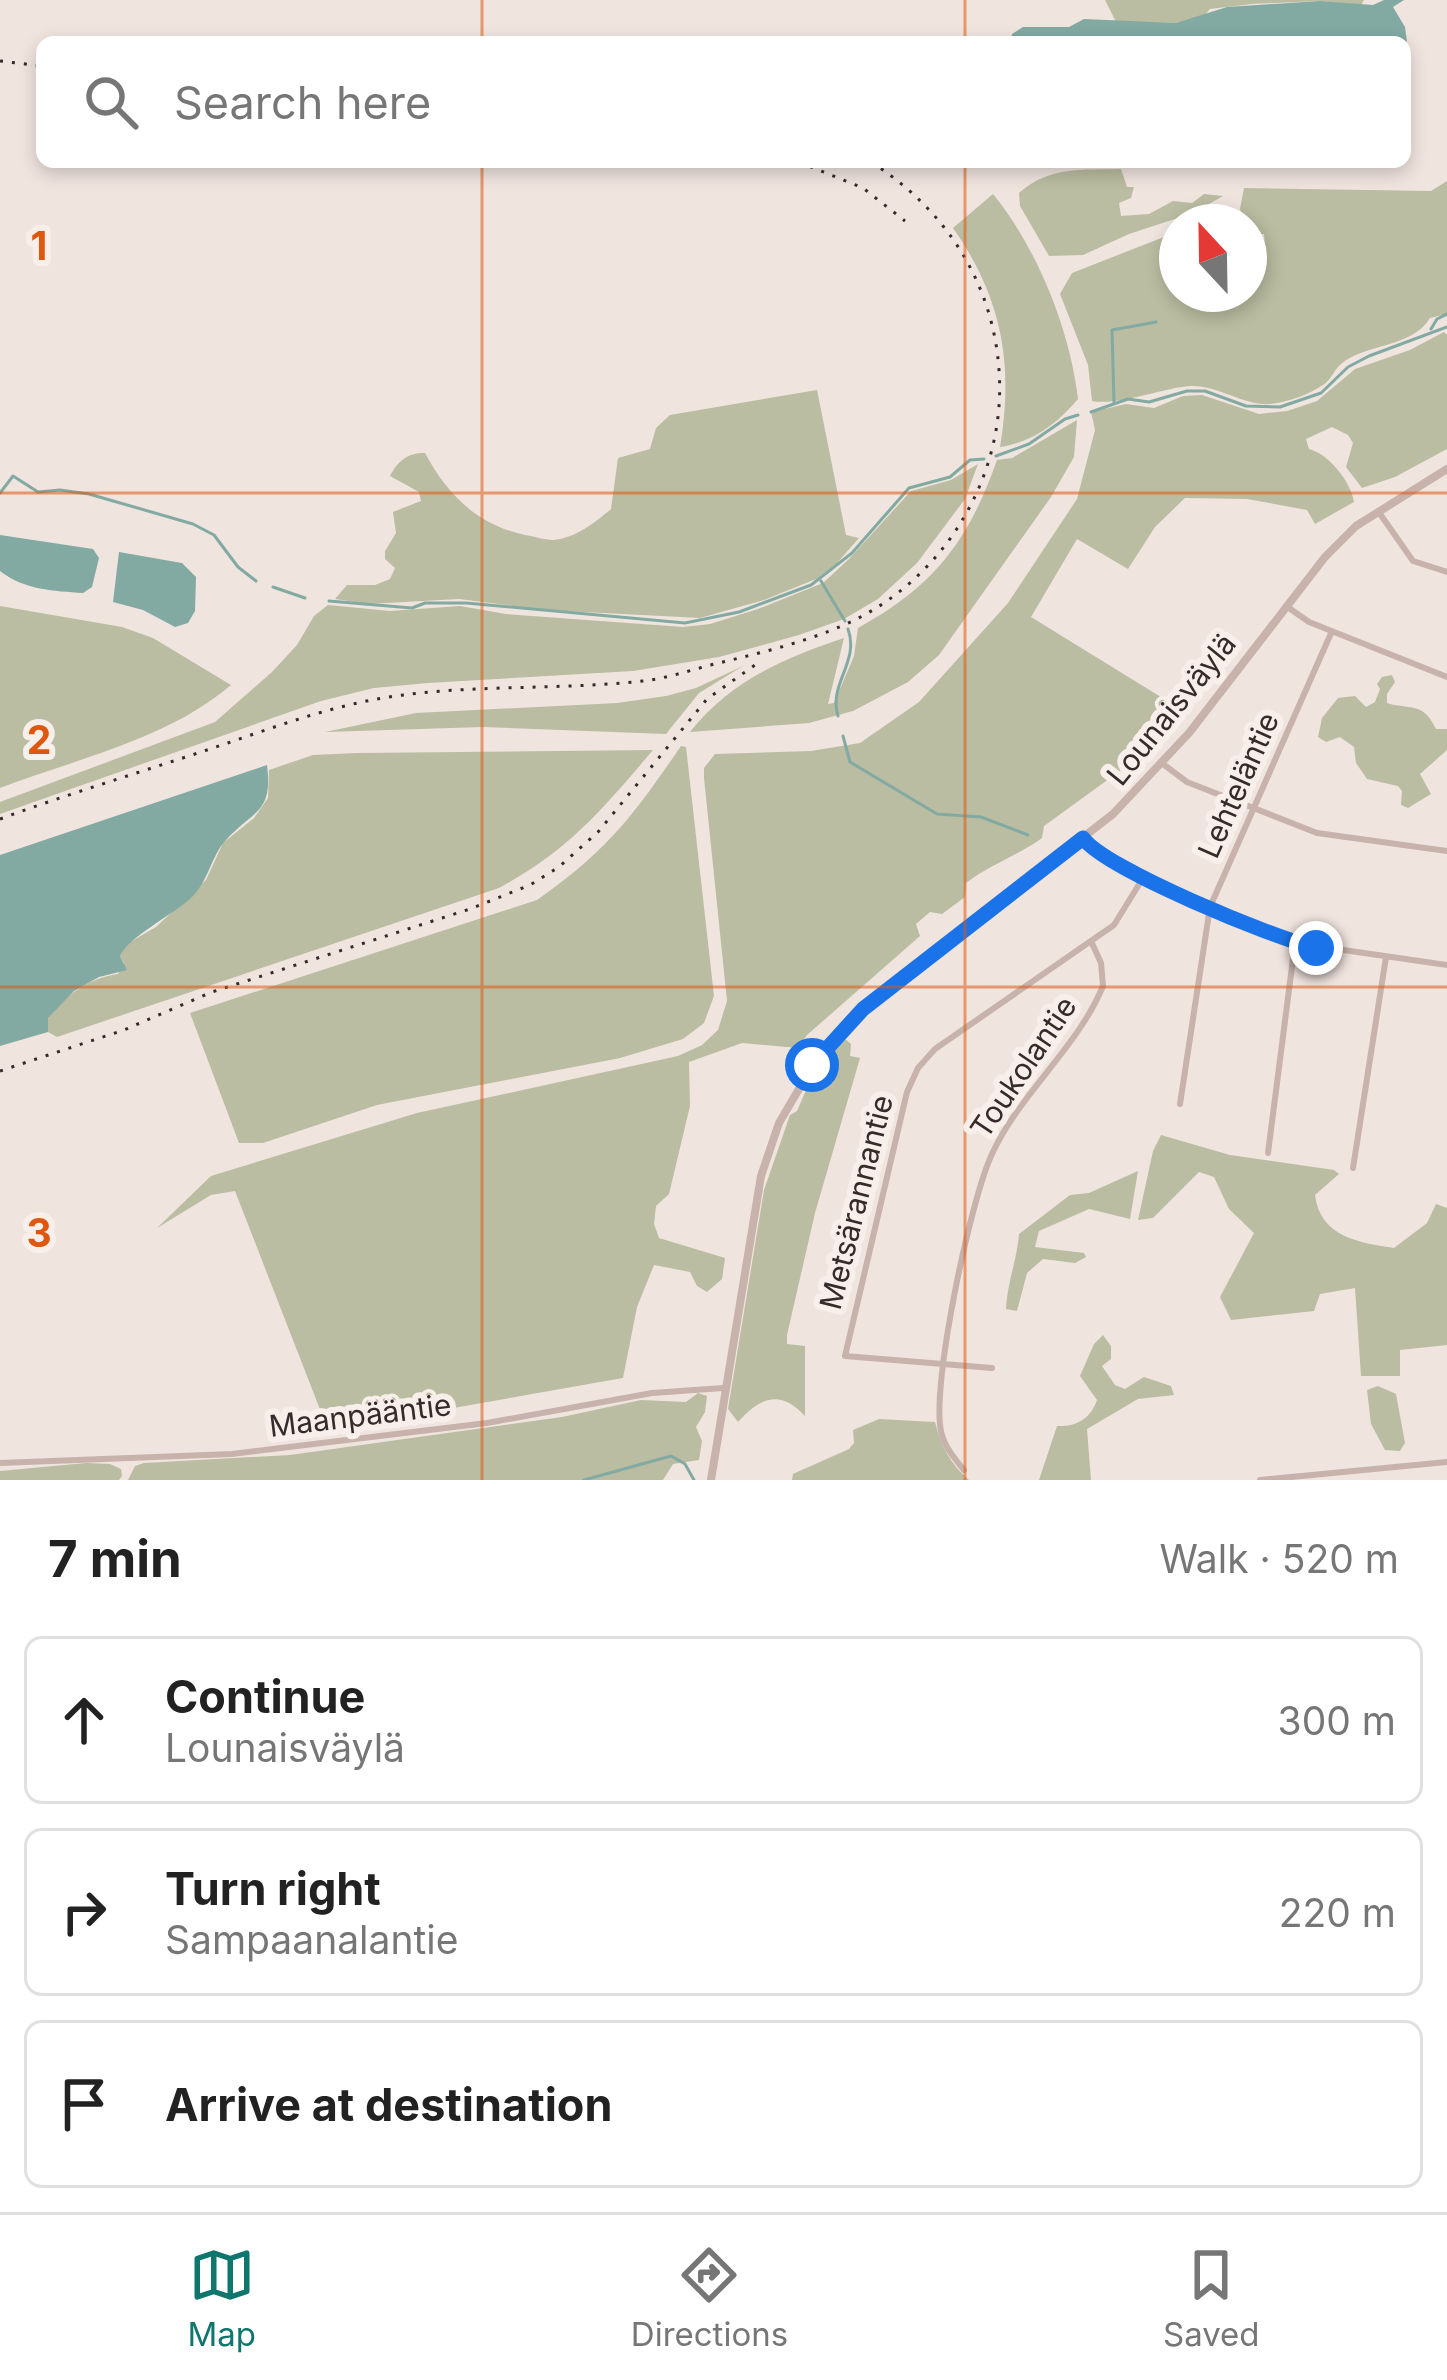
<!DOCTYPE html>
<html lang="en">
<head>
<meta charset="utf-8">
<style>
  body { margin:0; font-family:Inter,sans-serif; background:#f6f6f6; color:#222 }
  .compass { position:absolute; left:1159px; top:204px; width:108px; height:108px; border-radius:50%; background:#fff; box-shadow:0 6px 18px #0003; rotate:338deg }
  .stop { position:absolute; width:36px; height:36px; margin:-27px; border:9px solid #1a73e8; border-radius:50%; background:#fff }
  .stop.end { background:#1a73e8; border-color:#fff; box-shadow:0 3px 12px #0008 }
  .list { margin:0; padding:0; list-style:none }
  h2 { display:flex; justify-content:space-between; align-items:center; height:156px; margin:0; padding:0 48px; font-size:51px }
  h2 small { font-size:39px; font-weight:400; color:#767676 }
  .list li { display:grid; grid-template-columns:78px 1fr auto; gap:36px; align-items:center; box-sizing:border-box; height:168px; margin:0 24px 24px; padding:0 24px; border:3px solid #e0e0e0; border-radius:18px }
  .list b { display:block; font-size:45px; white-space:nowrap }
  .list p { margin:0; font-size:39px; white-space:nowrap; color:#767676 }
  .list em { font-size:39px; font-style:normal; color:#767676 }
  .icon { flex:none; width:66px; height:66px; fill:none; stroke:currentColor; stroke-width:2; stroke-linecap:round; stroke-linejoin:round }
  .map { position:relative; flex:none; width:1447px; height:1480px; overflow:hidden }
  .search { position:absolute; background:#fff; box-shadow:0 6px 18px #0003; left:36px; right:36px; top:36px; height:132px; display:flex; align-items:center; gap:30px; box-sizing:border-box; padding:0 42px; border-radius:18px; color:#767676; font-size:45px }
  .sheet { height:732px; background:#fff }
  nav { display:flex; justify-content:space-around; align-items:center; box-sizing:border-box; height:168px; border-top:3px solid #e0e0e0; background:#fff; font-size:33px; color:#767676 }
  nav a { display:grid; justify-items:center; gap:6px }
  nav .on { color:#0f766e }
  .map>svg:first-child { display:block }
</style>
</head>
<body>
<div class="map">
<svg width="1447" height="1480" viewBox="0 0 1447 1480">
  <rect width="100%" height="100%" fill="#f0e4df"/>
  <path fill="#babda1" d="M1105,0H1364L1361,5L1320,1L1252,4L1210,9L1203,17L1176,23L1116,22Z
    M1121,169L1127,187H1134L1131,198L1119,203L1121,216L1149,214L1173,201L1192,203L1204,194L1223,196L1193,213L1129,234L1083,255L1049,256L1020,206L1019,193C1049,166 1083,170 1121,169Z
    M1447,181V314L1430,318C1412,348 1366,343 1341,364C1334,370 1331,380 1323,385C1310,394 1288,402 1271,404C1243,406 1219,385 1190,386C1163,388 1118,406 1092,401L1088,365L1060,294L1072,273L1169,235L1177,244V294H1223L1229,298L1249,294V272L1257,270L1266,256L1264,234H1249V222H1244L1240,209L1244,188L1431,191Z
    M993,194C1037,248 1070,329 1078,399C1057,424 1033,442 1000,447C1014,364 1002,298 953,228Z
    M1444,332L1447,335V449L1395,477L1362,488L1346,467L1353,443L1348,435L1332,427L1306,439L1309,449C1329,454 1351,482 1354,502L1315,524L1307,510L1247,499L1185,498L1155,527L1128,569L1077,539L1031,617L1182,710L1135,760L1044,826L1042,838C1017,856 990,865 966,883L965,897L942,914L930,912L916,924L920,936L807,1035L798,1048L742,1043L689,1062L690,1106L669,1194L656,1206L654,1224L659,1238L725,1258L722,1279L707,1292L697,1286L690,1272L654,1265L637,1307L623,1378L380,1421L335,1425L321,1412L235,1191L211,1195L157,1228L211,1176L417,1113L678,1056L702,1045L718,1030L727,1001L704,778V768L715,754L811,751L860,743L919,702L1008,603L1077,499L1095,430L1091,412L1126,404L1154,408L1183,396L1202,395L1259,414L1287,411L1317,401L1355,369L1410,350Z
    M817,390L846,535L859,538L837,563L816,579L764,600L700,618L545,610L459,599L369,604L335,599L347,585H375L390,579L395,568L385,559V551L396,533L393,512L421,501L419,492L390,476C398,461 407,453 425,453C447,494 477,525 525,535C533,536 545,540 553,540C576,538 594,523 611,509L618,458L650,449L656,428L670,415Z
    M1077,420L1074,457L1051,497L939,655L908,682L853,711L809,723L690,732C730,681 784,658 844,638L828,704L834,703L854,656L858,628C934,586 968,542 997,460L1012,458Z
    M978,464L965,499L917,563L878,599L844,619L799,635L719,657L633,671L428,683L374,688L321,701L0,814V802L215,722L272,672L297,645L314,616L328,605L390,611L460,606L506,614L683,627L710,624L758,609L823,583L849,559L911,491L951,480Z
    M0,606L122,627L153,638L231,685C168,739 76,759 0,788Z
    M743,666L699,693L666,734L483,727L325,732L416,713L617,703L666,696L696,688Z
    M1392,675L1395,682L1387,694V703C1409,710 1423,701 1436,729H1447V750L1420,774L1431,794L1408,808L1401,805L1402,791L1398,786L1367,779L1356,763L1354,747L1340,737L1326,742L1318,737L1322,718L1338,698L1355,696L1366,707L1375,702L1380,689L1377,684L1382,677Z
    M681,746L686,747L714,996L704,1023L683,1039L620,1058L377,1105L263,1143H239L190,1013L537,900C608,850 633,816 681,746Z
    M653,750C602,810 569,850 499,888L57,1037L48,1032V1018C67,994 87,979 118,974L124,963L120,956L125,945L156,927L206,880L223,843L254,818L268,798L269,770L313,755L357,753Z
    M843,1037L851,1044L850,1056L860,1058L815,1213L787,1335V1344L805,1346V1416C781,1390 761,1396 738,1422L728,1409L764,1190L790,1115L797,1111L810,1081Z
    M1161,1135L1230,1155L1334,1170L1339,1174L1315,1195C1320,1237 1360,1243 1394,1248L1427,1223L1436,1204L1447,1208V1345L1400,1350V1376H1361L1355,1288L1320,1294L1314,1311L1231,1320L1220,1297L1254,1233L1229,1209L1214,1177L1199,1172L1153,1218L1138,1220L1153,1151Z
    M1138,1171L1130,1219L1089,1209L1039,1231L1035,1247L1084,1253L1086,1257L1075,1263L1043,1259L1027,1273L1017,1311L1006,1309C1007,1283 1017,1260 1019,1234L1070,1195L1089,1193Z
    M1103,1335L1111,1346V1359L1102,1366L1115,1385L1125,1389L1144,1377L1171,1386L1174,1395L1138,1399L1087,1429L1091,1480H1039L1057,1426C1077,1427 1091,1418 1097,1400L1080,1376L1094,1344Z
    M1378,1386L1396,1394L1405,1443L1400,1451L1385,1450L1371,1424L1367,1390Z
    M698,1393L707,1396L705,1412L696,1427L702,1441L699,1460L673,1464L663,1480H128L135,1466L144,1463L290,1455L562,1417L641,1400L686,1402Z
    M879,1419L935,1422C941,1445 950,1464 969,1480H792L793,1474L849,1449L854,1443L853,1430Z
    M86,1463L110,1464L121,1469L122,1476L119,1480H0V1471Z"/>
  <path fill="#82aaa2" d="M1384,0H1404L1393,7L1405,27L1407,42L1011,40L1012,34L1023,27H1069L1084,19L1176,23L1227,7L1320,1L1373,5Z
    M0,535L93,549L99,558L92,587L83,593C54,591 24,590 0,571Z
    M119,552L182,563L196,577L195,611L188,623L175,627L143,610L113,602Z
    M267,765C273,814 254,809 226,840C211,856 209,880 192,897C173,915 128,937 120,956L127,970L99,977L74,991L48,1018V1032L0,1046V855Z"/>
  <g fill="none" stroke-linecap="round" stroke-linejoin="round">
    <path stroke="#82aaa2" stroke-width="3" d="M1431,329L1437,319L1447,314
      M1114,403L1112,330L1156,322
      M1091,412L1128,399L1149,402L1187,391H1205L1246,406L1280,407L1321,393L1348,367L1369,356L1447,327
      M996,456L1029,444L1065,419L1078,415
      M0,493L13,476L38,492L60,490L89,494L193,524L214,535L238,567L256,581
      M821,581L845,621
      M273,587L305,598
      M329,601L412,608L425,603H466L685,623L739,612L811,585L852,553L909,488L950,477L970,460L984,459
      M838,716C828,684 860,662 848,629
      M843,736L850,762L937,814L981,817L1028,835
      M584,1480L671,1456L685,1464L694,1480"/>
    <path stroke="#c7b2ac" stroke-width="6" d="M1378,511L1413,561L1447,572
      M1286,606L1309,622L1447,677
      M1163,764L1187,782L1317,833L1447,851
      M1083,838L1109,862L1295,943L1447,965
      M1180,1104L1210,907L1332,631
      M1268,1153L1295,943
      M1353,1168L1386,957
      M992,1368L845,1356L907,1092L918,1068L935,1049L1114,925L1143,878
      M0,1463L232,1454L487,1423L652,1393L723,1388
      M964,1470C954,1458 944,1446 941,1431C931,1385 971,1198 992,1154C1020,1093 1078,1047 1103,986L1101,963L1091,941
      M1260,1480L1447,1462"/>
    <path stroke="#c7b2ac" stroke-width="8" d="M711,1480L761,1176L779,1123L813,1065L863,1009L1113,814L1189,733L1325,557L1356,526L1447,469"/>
    <path stroke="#362b2a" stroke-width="3" stroke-dasharray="3 9" stroke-linecap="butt" d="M0,61L42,66
      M799,162L863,188L905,221
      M0,819C68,794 138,773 207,750C261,732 315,711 372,700C461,683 553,691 643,681C670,678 696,668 723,662C764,652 805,642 844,625C942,582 1007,478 999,370C993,282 945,209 871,162
      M0,1071L124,1030L212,992L470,909L530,885L559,867L598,832L707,699L762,660"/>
  </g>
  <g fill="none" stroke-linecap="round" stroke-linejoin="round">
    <path stroke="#1a73e8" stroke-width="15" d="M812,1065L863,1009L1083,838C1105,869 1274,938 1316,948"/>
  </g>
  <path fill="none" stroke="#df570e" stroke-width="3" stroke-opacity="0.55" d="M482,0V42M965,0V42M482,162V1480M965,162V1480M0,493H1447M0,987H1447"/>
  <g text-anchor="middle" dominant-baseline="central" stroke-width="12" stroke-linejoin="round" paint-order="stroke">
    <g font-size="30" fill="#362b2a" stroke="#f8efeb">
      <text transform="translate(1171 709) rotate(-51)">Lounaisväylä</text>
      <text transform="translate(1238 785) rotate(-66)">Lehteläntie</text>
      <text transform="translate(1023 1067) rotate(-56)">Toukolantie</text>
      <text transform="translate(856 1202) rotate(-76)">Metsärannantie</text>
      <text transform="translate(360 1415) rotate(-7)">Maanpääntie</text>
    </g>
  </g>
  <g font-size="39" text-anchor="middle" font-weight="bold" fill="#df570e" stroke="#f8efeb" stroke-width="12" stroke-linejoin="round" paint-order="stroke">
    <text x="39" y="260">1</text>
    <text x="39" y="754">2</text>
    <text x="39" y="1247">3</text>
  </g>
</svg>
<svg class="compass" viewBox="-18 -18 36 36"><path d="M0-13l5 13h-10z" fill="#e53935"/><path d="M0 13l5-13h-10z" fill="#767676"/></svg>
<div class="stop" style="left:812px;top:1065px"></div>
<div class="stop end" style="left:1316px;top:948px"></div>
<div class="search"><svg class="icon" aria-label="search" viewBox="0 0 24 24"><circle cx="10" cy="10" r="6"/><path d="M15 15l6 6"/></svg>Search here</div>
</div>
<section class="sheet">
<h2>7 min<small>Walk · 520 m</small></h2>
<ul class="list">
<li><svg class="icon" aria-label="ahead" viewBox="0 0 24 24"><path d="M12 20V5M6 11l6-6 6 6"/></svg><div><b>Continue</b><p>Lounaisväylä</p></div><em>300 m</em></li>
<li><svg class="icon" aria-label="right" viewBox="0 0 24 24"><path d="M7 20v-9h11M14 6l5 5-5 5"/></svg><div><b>Turn right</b><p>Sampaanalantie</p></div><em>220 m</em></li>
<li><svg class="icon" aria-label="arrive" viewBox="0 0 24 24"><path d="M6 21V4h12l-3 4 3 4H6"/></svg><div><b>Arrive at destination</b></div></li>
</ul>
</section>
<nav>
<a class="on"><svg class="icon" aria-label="map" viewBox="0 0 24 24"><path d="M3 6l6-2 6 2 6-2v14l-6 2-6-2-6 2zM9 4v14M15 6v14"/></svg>Map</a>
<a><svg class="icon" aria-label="directions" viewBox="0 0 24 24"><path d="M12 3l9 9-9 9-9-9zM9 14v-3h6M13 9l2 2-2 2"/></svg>Directions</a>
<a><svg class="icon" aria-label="saved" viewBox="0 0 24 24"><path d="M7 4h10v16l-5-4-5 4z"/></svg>Saved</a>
</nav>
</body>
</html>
